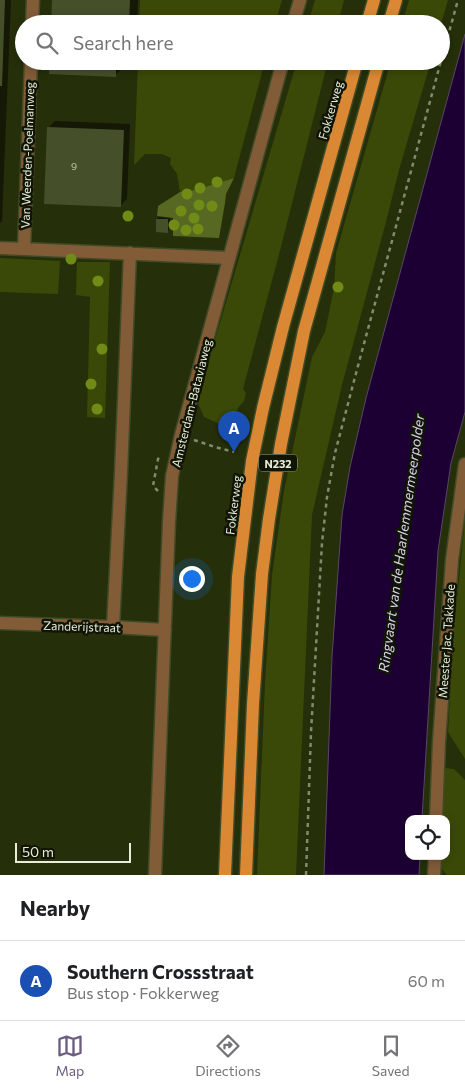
<!DOCTYPE html>
<html lang="en">
<head>
<meta charset="utf-8">
<style>
  body { margin:0; font-family:Commissioner,sans-serif; background:#f6f6f6; color:#202124 }
  .controls { position:absolute; right:15px; bottom:15px; display:grid; overflow:hidden; border-radius:10px; box-shadow:0 2px 8px #0003 }
  .controls button { width:45px; height:45px; display:grid; place-items:center; padding:0; border:0; border-bottom:1px solid #e0e0e0; background:#fff; color:#202124; font:25px sans-serif }
  .scale { position:absolute; left:15px; bottom:12px; width:116px; box-sizing:border-box; padding-left:5px; border:2px solid #e6edd8; border-top:0; font-size:14px; line-height:18px; white-space:nowrap; color:#e6edd8; -webkit-text-stroke:4px #101506; paint-order:stroke }
  .you { position:absolute; left:191px; top:578px; width:18px; height:18px; margin:-12px; border:4px solid #fff; border-radius:50%; background:#1a73e8; box-shadow:0 0 0 8px #1a73e833 }
  .badge { display:grid; place-items:center; width:32px; height:32px; border-radius:50%; background:#6a5d80; color:#fff; font-size:16px; font-weight:700 }
  .pin { position:absolute; translate:-50% -41px; filter:drop-shadow(0 1px 2px #0008) }
  .pin::after { content:''; position:absolute; top:26px; width:18px; height:15px; background:inherit; clip-path:polygon(0 0,100% 0,50% 100%) }
  .list { margin:0; padding:0; list-style:none }
  h2 { display:flex; justify-content:space-between; align-items:center; height:65px; margin:0; padding:0 20px; font-size:21px }
  h2 small { font-size:16px; font-weight:400; color:#757577 }
  .list li { display:grid; grid-template-columns:32px 1fr auto; gap:15px; align-items:center; box-sizing:border-box; height:80px; padding:0 20px; border-top:1px solid #e0e0e0 }
  .list b { display:block; font-size:19px; white-space:nowrap }
  .list p { margin:0; font-size:16px; white-space:nowrap; color:#757577 }
  .list em { font-size:16px; font-style:normal; color:#757577 }
  .icon { flex:none; width:28px; height:28px; fill:none; stroke:currentColor; stroke-width:2; stroke-linecap:round; stroke-linejoin:round }
  .map { position:relative; flex:none; width:465px; height:875px; overflow:hidden }
  .search { position:absolute; background:#fff; box-shadow:0 2px 8px #0003; left:15px; right:15px; top:15px; height:55px; display:flex; align-items:center; gap:12px; box-sizing:border-box; padding:0 18px; border-radius:28px; color:#757577; font-size:19px }
  .sheet { height:145px; background:#fff }
  nav { display:flex; justify-content:space-around; align-items:center; box-sizing:border-box; height:70px; border-top:1px solid #e0e0e0; background:#fff; font-size:14px; color:#757577 }
  nav a { display:grid; justify-items:center; gap:2px }
  nav .on { color:#6a5d80 }
  .map>svg:first-child { display:block }
</style>
</head>
<body>
<div class="map">
<svg width="465" height="875" viewBox="0 0 465 875">
  <rect width="100%" height="100%" fill="#252f09"/>
  <path fill="#3a4907" d="M140,0H282L275,24H139Z
    M315,0H344L338,24H308Z
    M409,0H448L441,24H402Z
    M138,61H265L234,178L195,190L180,192L177,174L170,164L171,158L162,154H145L134,165Z
    M297,61H328L281,247L243,389L246,393L244,401C237,407 235,416 230,424L222,425L204,417L197,401Z
    M391,61H431L399,170L386,222L342,385L312,515L296,875H257L265,683L272,575L284,491L312,357L325,332L334,288L336,253Z
    M0,258L60,261L58,294L0,292Z
    M77,262H110L105,418L87,417L90,297L76,295Z
    M465,519V759L448,732L454,630Z
    M444,768L454,769L465,780V875H447L440,867V856H446V819H442Z"/>
  <path fill="#566822" d="M234,178L226,194L225,203L219,238L173,236V218L157,216L158,206L180,192L195,190Z"/>
  <path fill="#1c0034" stroke="#594765" d="M465,34V412L451,463L438,551L422,819H409V856H420L419,875H324L332,657L342,515L350,467L366,398Z"/>
  <path fill="#0007" d="M0,0H11L2,221L0,223Z
    M53,0H138L137,24H52Z
    M51,61H134L127,68H123L115,75Z
    M55,121L130,124L127,199L120,206L48,128Z
    M159,217L170,218L169,229L167,232L157,219Z"/>
  <path fill="#45502b" d="M0,0H5L2,86H0Z
    M52,0H130L129,24H51Z
    M49,61H127V69H116V77L49,74Z
    M47,127L124,130L121,207L44,204Z
    M156,219H168V233L156,232Z"/>
  <g fill="none" stroke-linecap="round" stroke-linejoin="round">
    <defs>
      <path id="minor" d="M32,24L33,0
        M293,24L300,0
        M0,248L229,258
        M24,249L31,61
        M0,623L113,627L165,630
        M113,627L121,473L130,253
        M436,819L439,742L452,560L465,464
        M155,875L169,522L172,476L181,435L283,61
        M434,875L435,856"/>
      <path id="major" d="M367,24L374,0
        M389,24L396,0
        M225,875L238,577L252,461L263,408L283,327L357,61
        M246,875L253,704L262,574L269,519L281,444L304,331L379,61"/>
    </defs>
    <use href="#minor" stroke="#404a26" stroke-width="15"/>
    <use href="#major" stroke="#404a26" stroke-width="15"/>
    <path stroke="#828b6d" stroke-width="2.5" stroke-dasharray="4 4" stroke-linecap="butt" d="M441,61L458,0
      M194,440L215,447L234,452
      M158,491L153,486L158,459L161,455
      M306,875L311,732L322,543L327,497L335,453L359,362L441,61"/>
    <use href="#minor" stroke="#825b37" stroke-width="12"/>
    <use href="#major" stroke="#da8834" stroke-width="12"/>
  </g>
  <g fill="#718b17">
    <circle cx="217" cy="182" r="5.5"/>
    <circle cx="200" cy="188" r="5.5"/>
    <circle cx="187" cy="194" r="5.5"/>
    <circle cx="199" cy="205" r="5.5"/>
    <circle cx="212" cy="206" r="5.5"/>
    <circle cx="181" cy="211" r="5.5"/>
    <circle cx="128" cy="216" r="5.5"/>
    <circle cx="194" cy="218" r="5.5"/>
    <circle cx="174" cy="225" r="5.5"/>
    <circle cx="198" cy="229" r="5.5"/>
    <circle cx="186" cy="230" r="5.5"/>
    <circle cx="71" cy="259" r="5.5"/>
    <circle cx="98" cy="281" r="5.5"/>
    <circle cx="338" cy="287" r="5.5"/>
    <circle cx="102" cy="349" r="5.5"/>
    <circle cx="91" cy="384" r="5.5"/>
    <circle cx="97" cy="409" r="5.5"/>
  </g>
  <g text-anchor="middle" dominant-baseline="central" stroke-width="5" stroke-linejoin="round" paint-order="stroke">
    <g font-size="10" fill="#bec6ad">
      <text x="74" y="166">9</text>
    </g>
    <rect fill="#101506" stroke="#a6ac99" stroke-width="1" x="259" y="454.5" width="38" height="17" rx="4"/>
    <g font-size="11" font-weight="bold" fill="#e6edd8">
      <text x="278" y="463">N232</text>
    </g>
    <g font-size="12" fill="#e6edd8" stroke="#101506">
      <text transform="translate(330 110) rotate(-74)">Fokkerweg</text>
      <text transform="translate(27 155) rotate(-88)">Van Weerden-Poelmanweg</text>
      <text transform="translate(191 403) rotate(-76)">Amsterdam-Bataviaweg</text>
      <text transform="translate(233 505) rotate(-83)">Fokkerweg</text>
      <text transform="translate(82 626) rotate(2)">Zanderijstraat</text>
      <text transform="translate(446 641) rotate(-86)">Meester Jac. Takkade</text>
    </g>
    <g font-size="14" font-style="italic" fill="#dcd2ed" stroke="#101506">
      <text transform="translate(401 543) rotate(-82)">Ringvaart van de Haarlemmermeerpolder</text>
    </g>
  </g>
</svg>
<div class="controls">
<button><svg class="icon" aria-label="locate" viewBox="0 0 24 24"><circle cx="12" cy="12" r="6"/><path d="M12 2v4M12 18v4M2 12h4M18 12h4"/></svg></button>
</div>
<div class="scale">50 m</div>
<div class="you"></div>
<div class="pin badge" style="left:234px;top:452px;background:#1a4fb4">A</div>
<div class="search"><svg class="icon" aria-label="search" viewBox="0 0 24 24"><circle cx="10" cy="10" r="6"/><path d="M15 15l6 6"/></svg>Search here</div>
</div>
<section class="sheet">
<h2>Nearby<small></small></h2>
<ul class="list">
<li><span class="badge" style="background:#1a4fb4">A</span><div><b>Southern Crossstraat</b><p>Bus stop · Fokkerweg</p></div><em>60 m</em></li>
</ul>
</section>
<nav>
<a class="on"><svg class="icon" aria-label="map" viewBox="0 0 24 24"><path d="M3 6l6-2 6 2 6-2v14l-6 2-6-2-6 2zM9 4v14M15 6v14"/></svg>Map</a>
<a><svg class="icon" aria-label="directions" viewBox="0 0 24 24"><path d="M12 3l9 9-9 9-9-9zM9 14v-3h6M13 9l2 2-2 2"/></svg>Directions</a>
<a><svg class="icon" aria-label="saved" viewBox="0 0 24 24"><path d="M7 4h10v16l-5-4-5 4z"/></svg>Saved</a>
</nav>
</body>
</html>
